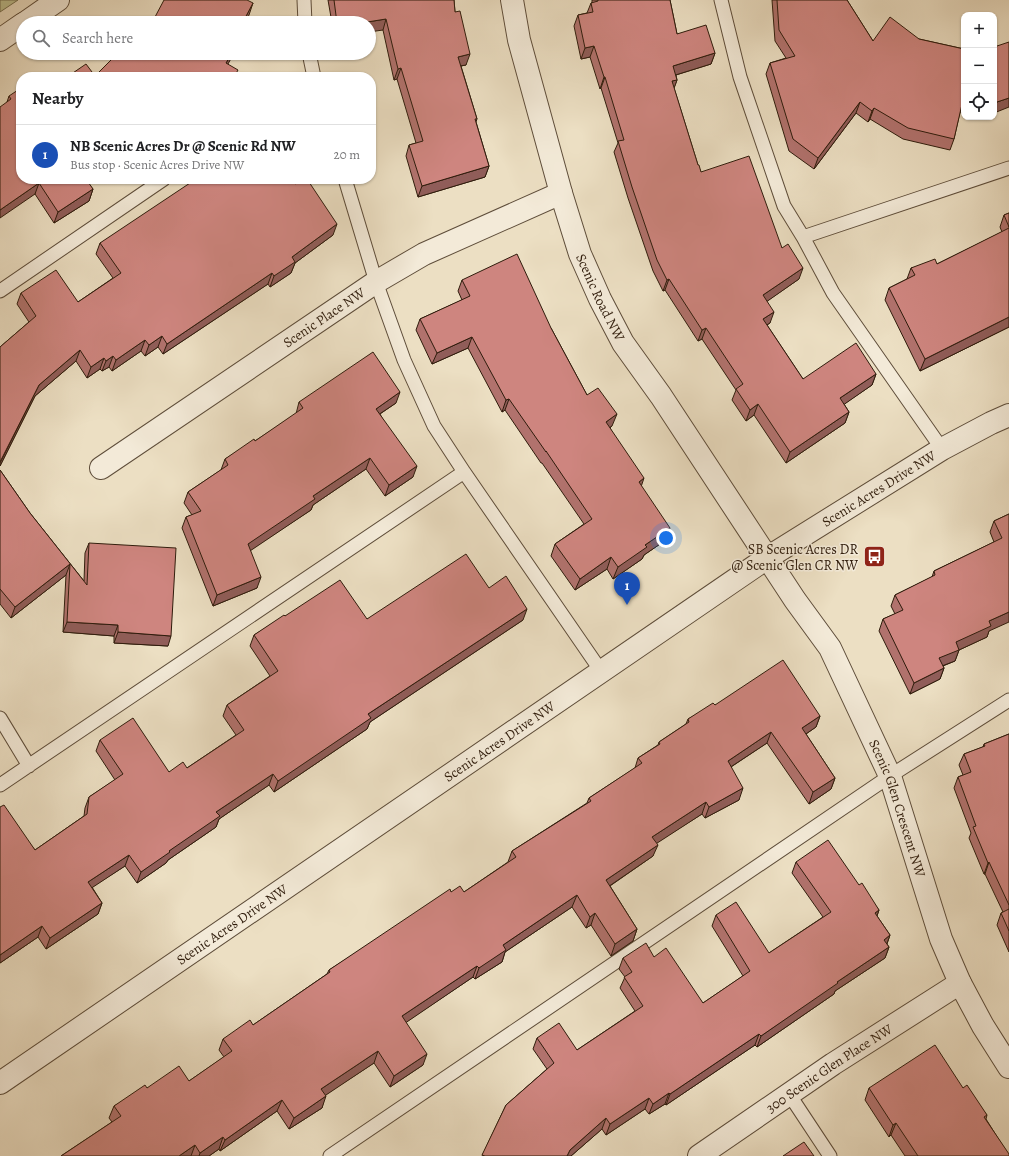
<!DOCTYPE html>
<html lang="en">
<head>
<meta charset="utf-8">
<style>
  body { margin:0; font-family:Alegreya,serif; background:#f6f6f6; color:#202124 }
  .controls { position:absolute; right:12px; top:12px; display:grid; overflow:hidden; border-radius:8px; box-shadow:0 1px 3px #0004 }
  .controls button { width:36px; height:36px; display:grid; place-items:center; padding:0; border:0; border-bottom:1px solid #e0e0e0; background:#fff; color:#202124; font:20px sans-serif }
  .you { position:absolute; left:666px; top:538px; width:14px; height:14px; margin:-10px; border:3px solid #fff; border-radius:50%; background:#1a73e8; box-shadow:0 0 0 6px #1a73e833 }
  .badge { display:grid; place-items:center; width:26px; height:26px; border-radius:50%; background:#8f2418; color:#fff; font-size:13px; font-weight:700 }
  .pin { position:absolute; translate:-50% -33px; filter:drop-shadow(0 1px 2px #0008) }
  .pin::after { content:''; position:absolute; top:21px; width:14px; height:12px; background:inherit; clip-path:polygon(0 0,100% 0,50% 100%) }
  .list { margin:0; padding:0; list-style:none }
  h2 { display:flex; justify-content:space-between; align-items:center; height:52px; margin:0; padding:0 16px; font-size:17px }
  h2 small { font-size:13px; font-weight:400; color:#757577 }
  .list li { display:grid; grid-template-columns:26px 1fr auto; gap:12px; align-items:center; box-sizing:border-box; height:60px; padding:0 16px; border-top:1px solid #e0e0e0 }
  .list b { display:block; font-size:15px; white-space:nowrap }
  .list p { margin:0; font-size:13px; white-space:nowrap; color:#757577 }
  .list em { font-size:13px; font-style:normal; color:#757577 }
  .icon { flex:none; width:22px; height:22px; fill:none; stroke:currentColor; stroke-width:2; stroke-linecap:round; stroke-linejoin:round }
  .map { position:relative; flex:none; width:1009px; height:1156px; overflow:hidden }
  .search { position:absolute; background:#fff; box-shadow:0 1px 3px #0004; left:16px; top:16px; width:360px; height:44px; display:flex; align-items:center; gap:10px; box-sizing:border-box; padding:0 14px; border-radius:22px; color:#757577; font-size:15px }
  .panel { position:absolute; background:#fff; box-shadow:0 1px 3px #0004; left:16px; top:72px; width:360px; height:112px; border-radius:16px }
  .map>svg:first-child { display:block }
</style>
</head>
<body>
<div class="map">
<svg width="1009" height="1156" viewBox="0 0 1009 1156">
  <rect width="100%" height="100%" fill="#ecdfc3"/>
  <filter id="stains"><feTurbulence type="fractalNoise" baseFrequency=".005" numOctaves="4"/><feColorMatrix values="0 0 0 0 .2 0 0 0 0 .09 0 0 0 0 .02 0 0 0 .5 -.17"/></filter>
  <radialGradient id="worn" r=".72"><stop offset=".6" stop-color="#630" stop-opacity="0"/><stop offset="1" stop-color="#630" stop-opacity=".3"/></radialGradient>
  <path fill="#bec090" stroke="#766e4e" d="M0,0H18L0,12Z"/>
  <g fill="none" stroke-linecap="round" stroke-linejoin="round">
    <defs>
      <path id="service" d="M304,0L305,23
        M721,0L740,77L784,206L803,237
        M309,53L314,77
        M345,179L376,282L404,360L434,426L464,472L601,671
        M0,291L164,179
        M942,449L833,293L803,237L1009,168
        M0,718L29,766
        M0,785L464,472
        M789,1094L830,1156
        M330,1156L890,776L1009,700"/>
      <g id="minor">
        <path id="s1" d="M512,0L519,40L561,193L580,254L600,299L623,343L661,396L795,600L830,648L890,776L941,939L960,983L983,1026L1009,1067"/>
        <path d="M25,23L58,0"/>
        <path d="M0,40L23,24"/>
        <path id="s2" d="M101,468L376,282L424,254L561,193"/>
        <path id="s3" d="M699,1156L833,1064L960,983"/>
      </g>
      <g id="tertiary">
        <path id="s4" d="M0,1083L767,558L942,449L991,423L1009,415"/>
      </g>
    </defs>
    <use href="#service" stroke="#5e4d3a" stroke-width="15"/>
    <use href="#minor" stroke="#5e4d3a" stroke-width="24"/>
    <use href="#tertiary" stroke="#5e4d3a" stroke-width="24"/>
    <use href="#service" stroke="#f3ead8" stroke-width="13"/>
    <use href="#minor" stroke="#f3ead8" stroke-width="22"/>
    <use href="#tertiary" stroke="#f3ead8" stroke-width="22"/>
  </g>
  <path fill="#b1726d" stroke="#2f1c0c" d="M328,0H454L455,12L466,65L461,66L477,119L476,122L489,166L485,177L418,197L406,156L409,145L416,143L397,79L394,80L383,30L369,23H332Z
    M592,0H670L677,34L715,53L711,64L676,75L677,80L674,88L698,165L701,172L782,248L799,279L767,301L770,323L767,325L803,379L876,374L872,385L844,404L849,412L845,423L786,463L754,415L746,421L732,400L736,390L702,339L698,341L665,290L663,291L653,271L628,198L614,152L618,143L601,88L600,89L590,57L581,59L574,26L578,15L587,13L591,3H592Z
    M772,0H847L873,41L919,39L964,49V112H960L954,139L950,150L903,139L870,119L868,122L856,113L814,169L789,151L766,74L770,63L786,58L775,41Z
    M9,96L93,189L89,201L54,223L35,194L7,102Z
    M295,184L333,235L295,263L291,273L270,287L268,284L163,354L158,347L145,356L141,351L112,371L109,367L102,371L100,369L87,378L76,361L35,396L0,466V347L29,322L17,304L21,293L78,302L113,278L96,254L100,243Z
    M1009,213V327L920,371L885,300L889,288L907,279L911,268L937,264L1002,232L1000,227L1004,215Z
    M462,280L551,328L587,395L612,426L610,428L641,486L666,540L644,555L642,559L613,579L607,569L575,590L551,556L555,544L584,524L542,463H541L505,410L502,412L468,348L432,364L416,330L420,319L462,300L458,291Z
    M299,402L396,403L380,414L413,477L385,496L366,469L313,505L311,510L250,550L257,588L213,606L182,528L186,517L192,515L184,503L188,492L221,470L225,459L255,441L296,414Z
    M0,470L30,513L84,581L85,553L89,543L168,646L114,643V636L63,632L66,575L11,618L0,604Z
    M1009,514L989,631L987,637L959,650L955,661L943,666L944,668L940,679L910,694L879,631L883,619L895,614L891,606L895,595L932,577L934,571L994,542L990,532L994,521Z
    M489,588L523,620L370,722L367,729L274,792L269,785L219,819L216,827L168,860L166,863L137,883L125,866L92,887L102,903L98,914L46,949L38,937L0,963V807L35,850L84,816L85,808L89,797L115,780L96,751L100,740L169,772L187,768L236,735L223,716L227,705L270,676L250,646L254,635L285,616L367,619Z
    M715,705L820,716L816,727L806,734L835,778L831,789L809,804L767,743L731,767L739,800L705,818L702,814L656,843L653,856L610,886L637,929L633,941L611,956L591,925L586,928L572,907L505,952L502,962L475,979L473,977L406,1022L423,1065L390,1087L374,1063L325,1095L322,1108L289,1129L277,1111L220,1151L219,1149L209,1156H61L112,1122L109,1118L114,1106L147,1088L189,1081L224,1057L219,1050L223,1039L253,1025L327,974L329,970L451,892H464L508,862L512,851L587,803L589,798L635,768L638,758L658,745L659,742L686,724L688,719Z
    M1009,734V952L997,925L1001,913L1003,912L985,874H984L969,838L971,833L954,788L958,777L963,775L959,765L964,754L983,747L984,744Z
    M796,862L859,885L879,910L877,916L890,935L887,944L889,947L885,958L835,991L834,994L757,1047L755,1045L666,1105L665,1104L649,1114L645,1109L606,1135L602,1129L571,1156H482L506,1105L547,1069L533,1049L537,1038L577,1050L635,1011L620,988L625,977L619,969L623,958L654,957L703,1003L743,976L712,926L716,915L769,953L823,917L792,873Z
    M869,1088H963L987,1115L986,1119L1009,1156H905L891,1135L889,1137L865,1100Z"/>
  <path fill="#905d59" stroke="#2f1c0c" d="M253,3L249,15L245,23L244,20Z
    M386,19L383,30L369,32V23H361Z
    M594,46L590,57L581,59L585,48Z
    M232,53H234L222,75L226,63Z
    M715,53L711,64L669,77L673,66Z
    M470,54L466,65L454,67L458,57Z
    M401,68L397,79L394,80L398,69Z
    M604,77H605L601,88L600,89Z
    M677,80L673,91L672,81Z
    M1009,98V107L994,113V103Z
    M860,102L856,113L814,169L818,158Z
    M874,108L870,119L868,122L872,111Z
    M489,166L485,177L418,197L422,186Z
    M39,183L35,194L0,218V210Z
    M93,189L89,201L54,223L58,212Z
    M337,224L333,235L295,263L291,273L270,287L274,276L292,257Z
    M803,268L799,279L759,307L763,295Z
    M272,273L268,284L163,354L167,344Z
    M669,279L665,290L663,291L667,280Z
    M774,312L770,323L758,330L763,319Z
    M1009,317V327L920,371L925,359Z
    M706,328L702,339L698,341L702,330Z
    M162,336L158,347L145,356L149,345Z
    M472,337L468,348L432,364L437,353Z
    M145,340L141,351L112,371L116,360Z
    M80,350L76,361L35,396L0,466V463L39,385Z
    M113,356L109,367L102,371L106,361Z
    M104,358L100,369L87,378L91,367Z
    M876,374L872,385L836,410L840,398Z
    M400,392L396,403L372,419L376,409Z
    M509,399L505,410L502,412L506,400Z
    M758,404L754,415L746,421L750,410Z
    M849,412L845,423L786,463L790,452Z
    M617,414L612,426L602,433L606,422Z
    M370,458L366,469L313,505L311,510L244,555L248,544L313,496Z
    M417,466L413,477L385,496L389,485Z
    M644,478L640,490L639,482Z
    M670,528L666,540L644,555L642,559L613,579L618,567L645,545Z
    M611,557L607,569L575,590L580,579Z
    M70,564L66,575L11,618L15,607Z
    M261,577L257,588L213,606L217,595Z
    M527,609L523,620L370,722L367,729L274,792L278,781L368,714Z
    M1009,612V622L989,631L987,637L959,650L955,661L934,669L939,658L956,642L989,621Z
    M67,622L118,625L114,636L63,632Z
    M118,632L171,636L168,646L114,643Z
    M944,668L940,679L910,694L914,683Z
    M820,716L816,727L797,740L802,728Z
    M771,732L767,743L723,772L728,761Z
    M273,774L269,785L219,819L216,827L168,860L166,863L137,883L141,872L169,851L216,812Z
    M835,778L831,789L809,804L813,792Z
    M743,788L739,800L705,818L709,807Z
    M706,802L702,814L648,849L652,837Z
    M658,845L653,856L602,891L606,880Z
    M129,855L125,866L84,893L88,882Z
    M989,862L985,874H984L988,863Z
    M577,895L572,907L505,952L502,962L475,979L479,968L503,945Z
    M102,903L98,914L46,949L50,938Z
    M879,910L875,921V913Z
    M595,913L591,925L586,928L590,917Z
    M42,926L38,937L0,963V955Z
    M637,929L633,941L611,956L615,944Z
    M890,935L886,946L884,940Z
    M889,947L885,958L835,991L834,994L757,1047L761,1036L837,982Z
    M477,966L473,977L398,1028L402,1016Z
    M759,1034L755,1045L666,1105L670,1094Z
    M378,1051L374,1063L317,1101L321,1089Z
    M427,1054L423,1065L390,1087L394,1076Z
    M669,1093L665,1104L649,1114L653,1104Z
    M326,1096L322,1108L289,1129L294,1118Z
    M649,1098L645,1109L606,1135L610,1124Z
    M282,1100L277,1111L220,1151L225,1140Z
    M606,1118L602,1129L571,1156H567L570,1150Z
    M896,1123L891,1135L889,1137L893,1125Z
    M223,1137L219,1149L209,1156H199L200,1153Z
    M195,1145L191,1156H179Z"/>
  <path fill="#ce857f" stroke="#2f1c0c" d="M164,0H247L253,3L244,20L249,22L248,23H149L155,17Z
    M334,0H454L455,12L460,11L470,54L458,57L477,119H475L489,166L422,186L409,145L423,141L401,68L398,69L386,19L361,23H337Z
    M598,0H670L677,34L706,25L715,53L673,66L677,80L672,81L698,165H699L701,172L749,156L782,248L788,244L803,268L763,295L774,312L763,319L803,379L856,343L876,374L840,398L849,412L790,452L758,404L750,410L736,389L743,384L706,328L702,330L669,279L667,280L657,260L632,187L618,141L624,140L605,77H604L594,46L585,48L578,15L593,12L591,3L598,1Z
    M777,0H847L873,41L890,17L919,39L964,49V100H963L954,139L908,128L874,108L872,111L860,102L818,158L793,139L770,63L795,56L779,30Z
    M1009,42V98L994,103V47Z
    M118,53H232L226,63L238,70L234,77H67L86,64L95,76Z
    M21,88V179H86L93,189L58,212L39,183L0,210V107L11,99L9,96Z
    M196,179H291L295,184L303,179H307L337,224L292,257L295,262L274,276L272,273L167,344L162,336L149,345L145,340L116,360L113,356L106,361L104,358L91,367L80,350L39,385L0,462V347L36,316L21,293L56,270L78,302L121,273L100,243Z
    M1009,213V227L1004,215Z
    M1009,228V317L925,359L889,288L915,275L911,268L935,259L937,264Z
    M517,254L551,328L587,395L598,388L617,414L606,422L644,478L639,482L670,528L645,545L647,547L618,567L611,557L580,579L555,544L592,519L546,451V452L509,399L506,400L472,337L437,353L420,319L470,296L462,280Z
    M373,352L400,392L376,409L417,466L389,485L370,458L313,496L315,499L248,544L261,577L217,595L186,517L201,511L188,492L228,465L225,459L254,439L255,441L303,408L299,402Z
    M0,470L30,513L87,585L89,543L176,548L171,636L118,632V625L67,622L70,564L15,607L0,589Z
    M1009,514V612L989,621L991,626L956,642L959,650L939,658L944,668L914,683L883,619L903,610L895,595L935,575L934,571L1002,538L994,521Z
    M466,554L489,588L506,576L527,609L368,714L371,718L278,781L273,774L216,812L220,816L169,851L170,852L141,872L129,855L88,882L102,903L50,938L42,926L0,955V807L4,805L35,850L87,814L89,797L123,774L100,740L133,718L169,772L183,762L187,768L244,730L227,705L278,671L254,635L284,615L285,616L340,580L367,619Z
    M783,660L820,716L802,728L835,778L813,792L771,732L728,761L743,788L709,807L706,802L652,837L658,845L606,880L637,929L615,944L595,913L590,917L577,895L503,945L506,950L479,968L477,966L402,1016L427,1054L394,1076L378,1051L321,1089L326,1096L294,1118L282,1100L225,1140L223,1137L200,1153L195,1145L179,1156H61L121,1116L114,1106L145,1085L147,1088L179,1066L189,1081L232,1051L223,1039L250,1020L253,1025L330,972L329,970L450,889L451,892L460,886L464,892L516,857L512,851L591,801L589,798L642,763L638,758L660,744L659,742L689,722L688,719L713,703L715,705Z
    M1009,734V905L989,862L988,863L973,827L976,826L958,777L971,772L964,754L985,746L984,744Z
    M828,840L859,885L862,883L879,910L875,913L890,935L884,940L889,947L837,982L838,983L761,1036L759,1034L670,1094L669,1093L653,1104L649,1098L610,1124L606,1118L570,1150L567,1156H485L482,1155L506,1105L554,1063L537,1038L559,1023L577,1050L643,1006L624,977L632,972L623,958L646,943L654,957L666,948L703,1003L750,971L716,915L736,902L769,953L831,912L796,862Z
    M1009,909V931L1001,913Z
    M935,1045L963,1088L967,1085L987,1115L984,1117L1009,1154V1156H918L896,1123L893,1125L869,1088Z
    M804,1142L814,1156H783Z"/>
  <defs>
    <symbol id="bus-square" viewBox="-11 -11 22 22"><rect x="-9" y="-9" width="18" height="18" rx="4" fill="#8f2418" stroke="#f3ead8"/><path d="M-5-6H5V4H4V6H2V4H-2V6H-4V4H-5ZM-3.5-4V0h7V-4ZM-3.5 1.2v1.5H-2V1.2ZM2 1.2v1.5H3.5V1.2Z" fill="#fff"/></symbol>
  </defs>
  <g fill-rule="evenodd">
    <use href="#bus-square" x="862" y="544" width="25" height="25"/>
  </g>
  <g text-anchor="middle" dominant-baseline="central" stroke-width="3" stroke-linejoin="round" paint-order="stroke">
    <g font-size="14" fill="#2f1c0c" stroke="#f3ead8">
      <text stroke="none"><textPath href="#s1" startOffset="311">Scenic Road NW</textPath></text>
      <text stroke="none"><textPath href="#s2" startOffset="269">Scenic Place NW</textPath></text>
      <text stroke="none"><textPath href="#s4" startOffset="1061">Scenic Acres Drive NW</textPath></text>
      <text stroke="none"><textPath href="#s4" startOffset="605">Scenic Acres Drive NW</textPath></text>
      <text stroke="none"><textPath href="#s1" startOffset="905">Scenic Glen Crescent NW</textPath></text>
      <text stroke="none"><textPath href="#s4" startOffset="281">Scenic Acres Drive NW</textPath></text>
      <text stroke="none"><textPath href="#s3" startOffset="157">300 Scenic Glen Place NW</textPath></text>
    </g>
    <g font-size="14" fill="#2f1c0c" stroke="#f3ead8" text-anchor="end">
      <text x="858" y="549">SB Scenic Acres DR<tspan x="858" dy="16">@ Scenic Glen CR NW</tspan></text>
    </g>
  </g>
  <rect width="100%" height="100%" filter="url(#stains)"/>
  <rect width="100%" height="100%" fill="url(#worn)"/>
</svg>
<div class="controls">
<button>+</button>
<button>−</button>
<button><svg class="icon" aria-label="locate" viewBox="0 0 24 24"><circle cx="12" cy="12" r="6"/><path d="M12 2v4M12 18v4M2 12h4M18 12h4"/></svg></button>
</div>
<div class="you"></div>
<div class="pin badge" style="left:627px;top:605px;background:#1a4fb4">1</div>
<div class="search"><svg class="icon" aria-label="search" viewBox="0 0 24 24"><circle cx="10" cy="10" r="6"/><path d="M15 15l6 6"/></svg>Search here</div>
<section class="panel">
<h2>Nearby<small></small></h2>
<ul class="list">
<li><span class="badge" style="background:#1a4fb4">1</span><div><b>NB Scenic Acres Dr @ Scenic Rd NW</b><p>Bus stop · Scenic Acres Drive NW</p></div><em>20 m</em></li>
</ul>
</section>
</div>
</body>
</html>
